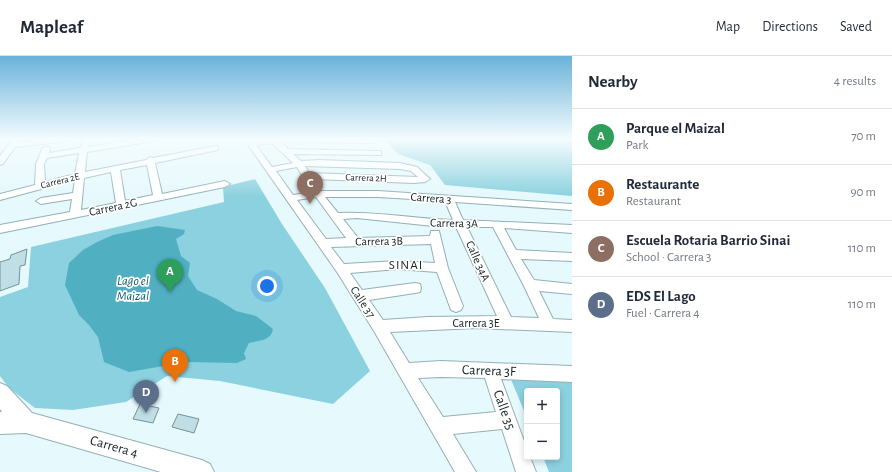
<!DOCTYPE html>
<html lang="en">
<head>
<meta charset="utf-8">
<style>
  body { margin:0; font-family:"Alegreya Sans",sans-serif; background:#f2f2f3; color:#1f2937 }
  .controls { position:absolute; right:12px; bottom:12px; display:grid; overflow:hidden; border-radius:4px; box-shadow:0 2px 6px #0003 }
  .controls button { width:36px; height:36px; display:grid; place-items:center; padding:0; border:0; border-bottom:1px solid #e0e1e3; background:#fff; color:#1f2937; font:20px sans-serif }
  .you { position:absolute; left:267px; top:230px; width:14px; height:14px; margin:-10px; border:3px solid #fff; border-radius:50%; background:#1a73e8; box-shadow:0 0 0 6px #1a73e833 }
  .badge { display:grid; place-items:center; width:26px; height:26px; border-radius:50%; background:#b42862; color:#fff; font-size:13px; font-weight:700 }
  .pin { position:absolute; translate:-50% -33px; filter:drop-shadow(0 1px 2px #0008) }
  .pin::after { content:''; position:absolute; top:21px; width:14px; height:12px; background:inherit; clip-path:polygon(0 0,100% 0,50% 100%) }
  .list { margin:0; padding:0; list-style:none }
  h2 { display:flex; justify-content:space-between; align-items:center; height:52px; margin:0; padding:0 16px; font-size:17px }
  h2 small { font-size:13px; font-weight:400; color:#747a83 }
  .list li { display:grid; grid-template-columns:26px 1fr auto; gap:12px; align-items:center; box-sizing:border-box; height:56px; padding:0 16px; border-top:1px solid #e0e1e3 }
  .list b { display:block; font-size:15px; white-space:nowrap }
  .list p { margin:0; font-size:13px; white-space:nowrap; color:#747a83 }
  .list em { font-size:13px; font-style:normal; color:#747a83 }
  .map { position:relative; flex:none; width:572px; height:416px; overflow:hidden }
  header { display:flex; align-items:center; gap:24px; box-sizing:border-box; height:56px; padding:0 20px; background:#fff; border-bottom:1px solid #e0e1e3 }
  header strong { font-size:19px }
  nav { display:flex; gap:22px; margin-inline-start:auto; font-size:14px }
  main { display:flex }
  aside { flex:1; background:#fff }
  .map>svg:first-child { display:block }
</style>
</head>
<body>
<header>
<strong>Mapleaf</strong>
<nav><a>Map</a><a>Directions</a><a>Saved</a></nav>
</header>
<main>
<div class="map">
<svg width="572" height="416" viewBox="0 0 572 416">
  <rect width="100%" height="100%" fill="#e6f9fd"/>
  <path fill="#8bd1df" d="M385,83H572V140L445,129L430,109L398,98Z
    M255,123L282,168L325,232L370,315L333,348L220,325L167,320L126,346L73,354L35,352L9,332L0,320V241L28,231L31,191L224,146L223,131Z
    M510,321L572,323V416H549L543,401H557V335H527V362Z"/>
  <path fill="#50b0c2" d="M157,170L185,174L184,178L176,183L181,200L190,207L188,220L197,234L217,243L236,255L256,260L273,273C271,285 260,284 249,287L244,297L246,303L237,307L186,306L129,316L104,306L98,281L89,269L79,259L65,229L69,207L83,194L97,186L113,179Z"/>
  <path fill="#bfdee5" stroke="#759298" d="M27,193L25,209L20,210L19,228L0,235V206L10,203L11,199Z
    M140,348L159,352L153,367L133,363Z
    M178,358L199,363L194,377L172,371Z"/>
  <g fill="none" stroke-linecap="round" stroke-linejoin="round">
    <defs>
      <path id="minor" d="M13,83H21L19,86L50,83H74L70,85L15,91L3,108L0,109V100Z
        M84,83H92L88,91L140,83H158L154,85L87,96L85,116L146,104L150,101L153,102L215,90H218V94L155,107L162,138L225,125L230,128L225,131L0,177V169L70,156L72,143L41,148L36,145L41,142L73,137L75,124L0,144V138L35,129L36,108L43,91H49L50,93L49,97L80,92ZM79,97L75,118L45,126L44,108L47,102ZM147,109L153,139L125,145L120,114ZM111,116L116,147L81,154L84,122Z
        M244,83H252L253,84L266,83H373L377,85L373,87L281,86L288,93L378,95H381V99L293,98L301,105L319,104L400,107L417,111L430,123L425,126L414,127L313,123L321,135H378L572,148V154L455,146L463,164L572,169V177L504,172L516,194L572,197V205L521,203L534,224L572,228V238L539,235L553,263L572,264V276L476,272L390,276L409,307L441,305L572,310V326L501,323L527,393V401H530L536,416H516L502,373L453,378L476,416H455L374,275L337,216ZM272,87L293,107L272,111L256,89ZM305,110L400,113L411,115L418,121L309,117ZM297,111L312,136L293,139L276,115ZM316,141L346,182L326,183L297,144ZM325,141H378L445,145L453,164C414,163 376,155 338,157ZM357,162L433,170L456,171L497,260L428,261L383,264L369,244L415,237L420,236L421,232L420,228L415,227L362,234L350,217L398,213L437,216L451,254L456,256L461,254L463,250L448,212L439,175H431L430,180L358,182L343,163ZM467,171H493L524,230L539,262L511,261ZM431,188L435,207L398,205L344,208L331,191ZM441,321L485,322L496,356L443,361L418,322Z"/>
      <path id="major" d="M0,327L7,330L32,357L202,404L210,408L214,416H161L26,377L0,378V356H2L0,353Z"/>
    </defs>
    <use href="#minor" stroke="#92b0b6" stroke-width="2"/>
    <use href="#major" stroke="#92b0b6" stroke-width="2"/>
    <use href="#minor" fill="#fff" fill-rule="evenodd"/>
    <use href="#major" fill="#fff" fill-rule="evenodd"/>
  </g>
  <linearGradient id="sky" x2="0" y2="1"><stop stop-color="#6bb2d9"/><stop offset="0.59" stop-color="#f4fcfe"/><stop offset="1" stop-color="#f4fcfe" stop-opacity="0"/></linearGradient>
  <rect width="572" height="141" fill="url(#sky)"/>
  <g text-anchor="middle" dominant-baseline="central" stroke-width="3.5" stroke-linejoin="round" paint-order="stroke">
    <g font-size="10" fill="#152124" stroke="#fff">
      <text transform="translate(366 122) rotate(2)">Carrera 2H</text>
      <text transform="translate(60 125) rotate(-14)">Carrera 2E</text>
    </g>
    <g font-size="12" fill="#152124" stroke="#fff">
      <text transform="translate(431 142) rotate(4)">Carrera 3</text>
      <text transform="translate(113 151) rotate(-12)">Carrera 2G</text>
      <text transform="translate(454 167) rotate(1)">Carrera 3A</text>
      <text transform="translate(379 185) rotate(-1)">Carrera 3B</text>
      <text transform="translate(478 205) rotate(66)">Calle 34A</text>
      <text transform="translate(363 246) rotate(57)">Calle 37</text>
      <text x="476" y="267">Carrera 3E</text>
    </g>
    <g font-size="13" letter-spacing="1" fill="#152124" stroke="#fff">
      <text x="406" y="209">SINAI</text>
    </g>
    <g font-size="13" font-style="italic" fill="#0b5e6b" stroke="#fff">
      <text x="133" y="225">Lago el<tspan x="133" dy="15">Maizal</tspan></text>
    </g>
    <g font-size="14" fill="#152124" stroke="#fff">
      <text transform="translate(489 315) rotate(2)">Carrera 3F</text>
      <text transform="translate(504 354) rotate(70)">Calle 35</text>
      <text transform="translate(114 391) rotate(16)">Carrera 4</text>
    </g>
  </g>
</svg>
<div class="controls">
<button>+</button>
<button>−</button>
</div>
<div class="you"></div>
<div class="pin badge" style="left:170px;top:236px;background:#2e9e5b">A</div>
<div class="pin badge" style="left:175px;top:326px;background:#e8710a">B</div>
<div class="pin badge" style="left:310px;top:148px;background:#8d6e63">C</div>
<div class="pin badge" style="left:146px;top:357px;background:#5c6f8a">D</div>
</div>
<aside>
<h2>Nearby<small>4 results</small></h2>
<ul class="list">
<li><span class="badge" style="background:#2e9e5b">A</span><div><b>Parque el Maizal</b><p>Park</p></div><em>70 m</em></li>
<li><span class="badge" style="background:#e8710a">B</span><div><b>Restaurante</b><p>Restaurant</p></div><em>90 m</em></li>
<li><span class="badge" style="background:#8d6e63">C</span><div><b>Escuela Rotaria Barrio Sinai</b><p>School · Carrera 3</p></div><em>110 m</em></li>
<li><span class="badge" style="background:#5c6f8a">D</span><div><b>EDS El Lago</b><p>Fuel · Carrera 4</p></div><em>110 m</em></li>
</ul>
</aside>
</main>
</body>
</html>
